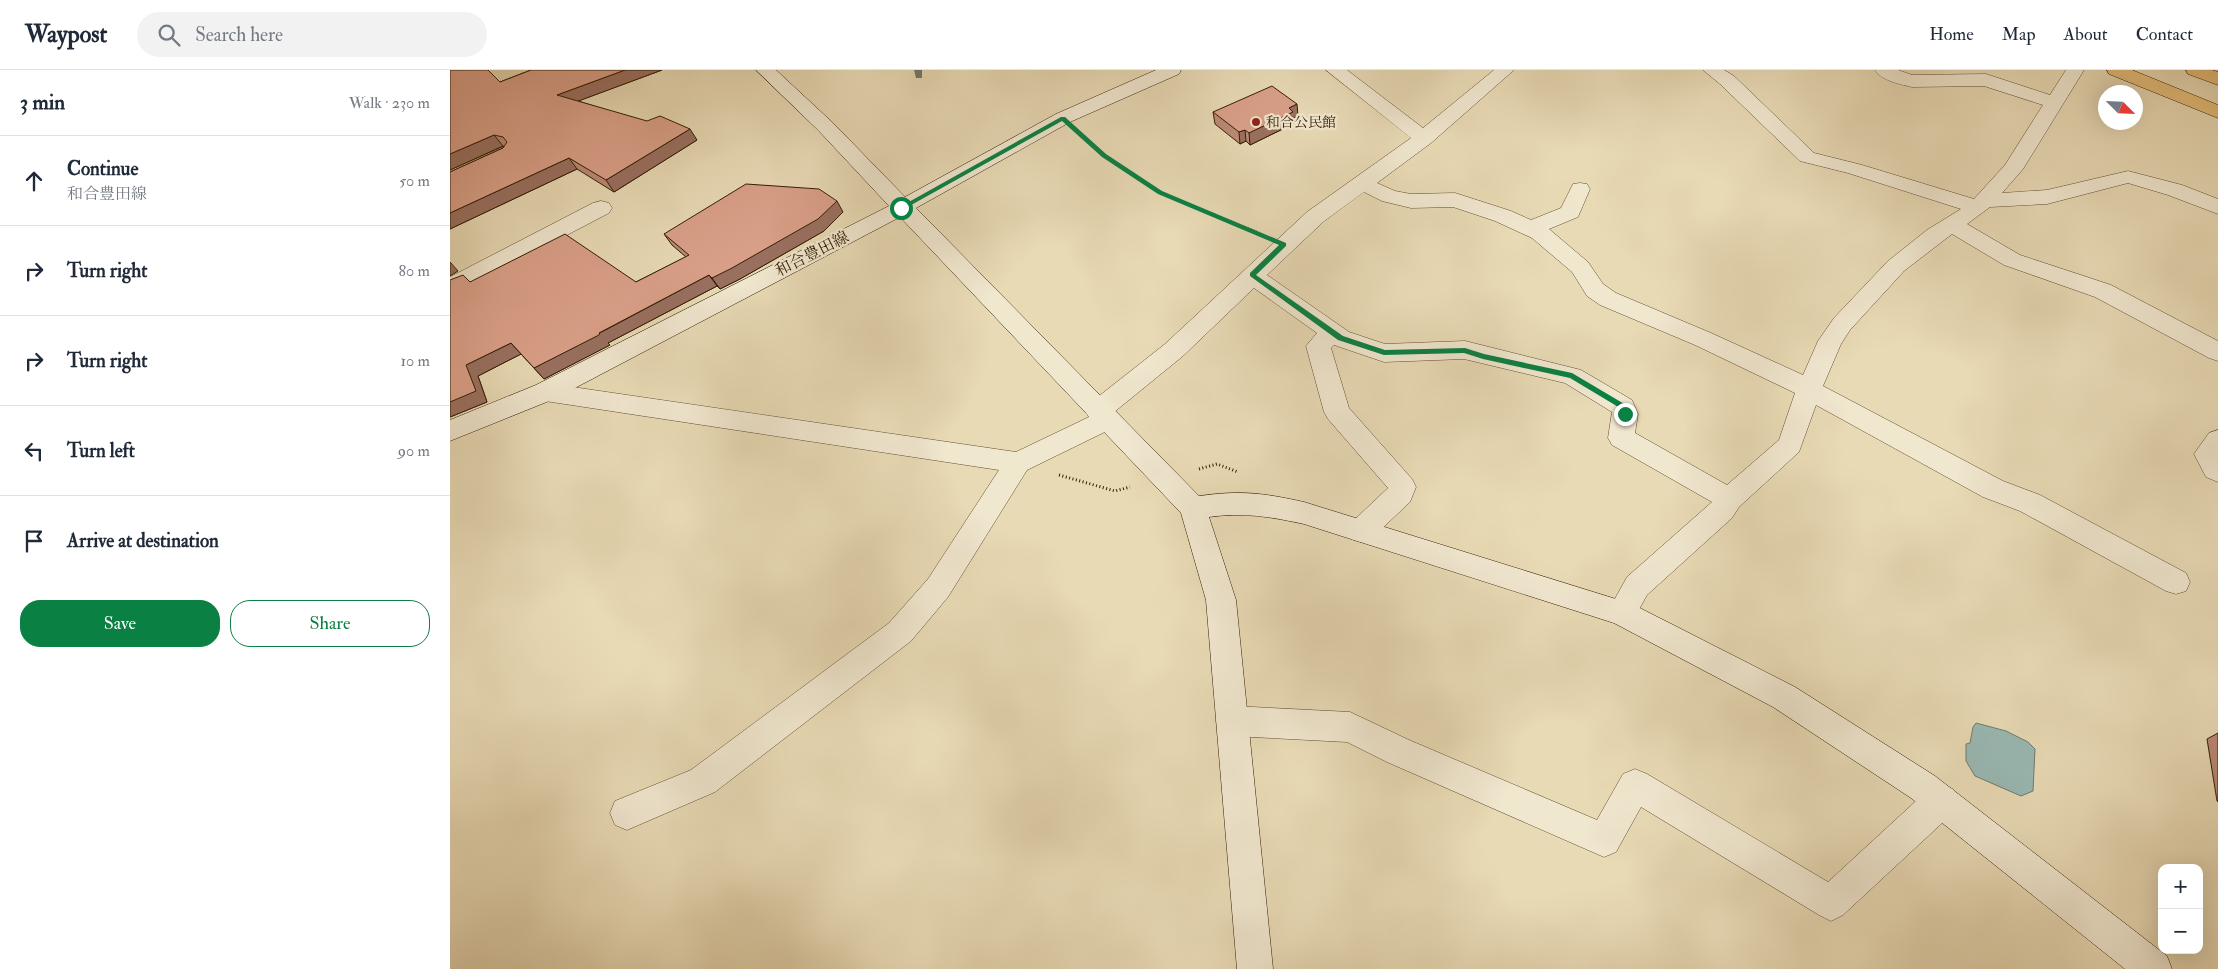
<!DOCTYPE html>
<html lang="en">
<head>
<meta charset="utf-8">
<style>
  body { margin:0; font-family:"IM FELL Double Pica","Noto Serif JP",serif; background:#f2f2f3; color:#1f2937 }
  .controls { position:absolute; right:15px; bottom:15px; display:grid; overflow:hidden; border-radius:10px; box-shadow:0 5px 20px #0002 }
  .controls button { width:45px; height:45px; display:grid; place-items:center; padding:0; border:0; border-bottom:1px solid #e0e1e3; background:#fff; color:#1f2937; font:25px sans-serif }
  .compass { position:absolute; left:1648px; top:15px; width:45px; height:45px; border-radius:50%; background:#fff; box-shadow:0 5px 20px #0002; rotate:114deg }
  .stop { position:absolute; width:15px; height:15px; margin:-11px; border:4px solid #0b8043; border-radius:50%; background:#fff }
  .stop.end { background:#0b8043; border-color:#fff; box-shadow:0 1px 5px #0008 }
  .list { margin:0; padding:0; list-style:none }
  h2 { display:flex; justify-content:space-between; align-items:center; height:65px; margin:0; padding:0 20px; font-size:21px }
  h2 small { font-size:16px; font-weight:400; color:#747a83 }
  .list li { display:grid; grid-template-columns:32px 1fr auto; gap:15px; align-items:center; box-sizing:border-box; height:90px; padding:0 20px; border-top:1px solid #e0e1e3 }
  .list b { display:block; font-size:19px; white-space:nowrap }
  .list p { margin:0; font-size:16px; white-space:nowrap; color:#747a83 }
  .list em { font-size:16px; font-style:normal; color:#747a83 }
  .actions { display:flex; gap:10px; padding:15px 20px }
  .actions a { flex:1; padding:11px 0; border:1px solid #0b8043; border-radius:20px; text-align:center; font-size:18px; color:#0b8043 }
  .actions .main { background:#0b8043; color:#fff }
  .icon { flex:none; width:28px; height:28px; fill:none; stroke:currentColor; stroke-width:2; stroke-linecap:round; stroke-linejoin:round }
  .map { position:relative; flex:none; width:1768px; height:899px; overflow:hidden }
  header { display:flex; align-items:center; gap:30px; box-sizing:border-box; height:70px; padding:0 25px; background:#fff; border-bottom:1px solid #e0e1e3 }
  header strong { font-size:24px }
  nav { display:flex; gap:28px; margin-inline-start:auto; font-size:18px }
  .search { width:350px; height:45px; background:#f2f2f3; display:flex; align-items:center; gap:12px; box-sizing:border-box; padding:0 18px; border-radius:28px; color:#747a83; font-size:19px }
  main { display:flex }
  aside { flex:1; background:#fff }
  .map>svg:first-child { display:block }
</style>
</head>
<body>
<header>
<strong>Waypost</strong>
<div class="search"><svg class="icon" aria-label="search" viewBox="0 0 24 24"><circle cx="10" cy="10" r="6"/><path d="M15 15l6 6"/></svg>Search here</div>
<nav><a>Home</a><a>Map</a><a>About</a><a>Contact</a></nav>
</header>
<main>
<aside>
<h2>3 min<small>Walk · 230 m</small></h2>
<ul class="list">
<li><svg class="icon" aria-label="ahead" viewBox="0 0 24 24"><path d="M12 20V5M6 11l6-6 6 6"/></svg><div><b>Continue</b><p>和合豊田線</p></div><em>50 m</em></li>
<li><svg class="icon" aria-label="right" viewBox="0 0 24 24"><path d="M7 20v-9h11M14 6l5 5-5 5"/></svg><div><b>Turn right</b></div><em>80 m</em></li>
<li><svg class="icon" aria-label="right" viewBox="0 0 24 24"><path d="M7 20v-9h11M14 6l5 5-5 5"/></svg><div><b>Turn right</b></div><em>10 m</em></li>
<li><svg class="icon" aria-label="left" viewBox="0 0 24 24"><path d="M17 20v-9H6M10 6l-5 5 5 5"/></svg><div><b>Turn left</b></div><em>90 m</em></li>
<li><svg class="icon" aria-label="arrive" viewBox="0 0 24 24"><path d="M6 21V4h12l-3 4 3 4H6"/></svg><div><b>Arrive at destination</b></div></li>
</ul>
<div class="actions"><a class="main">Save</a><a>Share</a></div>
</aside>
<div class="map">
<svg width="1768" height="899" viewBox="0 0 1768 899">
  <rect width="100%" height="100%" fill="#e8dab5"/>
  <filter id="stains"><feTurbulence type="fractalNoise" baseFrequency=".004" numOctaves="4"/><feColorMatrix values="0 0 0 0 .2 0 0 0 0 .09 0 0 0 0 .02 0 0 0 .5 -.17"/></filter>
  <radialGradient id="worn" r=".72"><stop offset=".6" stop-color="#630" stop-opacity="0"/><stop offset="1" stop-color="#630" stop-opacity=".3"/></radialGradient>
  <path fill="#99b9b4" stroke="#717b6d" d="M1526,653L1556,661L1578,672L1585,679L1583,721L1571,726L1525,706L1516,691V674L1520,673L1523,657Z"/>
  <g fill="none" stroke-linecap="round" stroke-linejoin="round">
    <path fill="#717b6d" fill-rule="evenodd" d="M464,0H472V8H466Z"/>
    <defs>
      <path id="street" d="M876,0H897L973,58L1044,0H1064L981,73L927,113L945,121L961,124L1005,123L1061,141L1081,150L1111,138L1123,114L1130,113L1137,114L1140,119L1128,147L1099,159L1138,192L1153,214L1166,223L1261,263L1353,305L1368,271L1384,248L1438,191L1477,160L1511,139L1398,103L1350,91L1270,14L1253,0H1274L1284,6L1364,83L1412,95L1524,129L1555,95L1593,35L1534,16L1462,17C1450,14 1432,11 1425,0H1448L1462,5L1536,4L1600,25L1616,0H1634L1573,99L1552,123L1597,120L1678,101L1732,115L1768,129V144L1718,125L1678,113L1597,134L1540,137L1517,154L1570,185L1661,215L1768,271V291L1759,288L1645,227L1554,195L1502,164L1454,201L1400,260L1391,274L1373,316L1553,411L1590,425L1736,503L1740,512L1736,521L1726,524L1716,521L1570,441L1533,427L1366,335L1349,382L1289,437L1282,448L1197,525L1182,552L1172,556L1162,552L1157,543L1177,507L1262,432L1162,375L1158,368L1162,342L1115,313L1014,289L934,292L884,275L881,278L899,338L962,409L966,417L960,432L921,469L911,472L901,469L897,461L901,453L938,418L878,349L874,342L856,276L867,263L804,218L733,286L663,343L669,350L665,357L577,400L498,527L461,571L265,722L177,760L165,755L160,743L165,731L241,700L439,553L478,509L549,400L95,331L86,329L83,322L86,315L95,313L566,382L639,347L635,341L639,334L715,274L857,142L961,68ZM914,122L932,131L961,138L1003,137L1045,151L1082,168L1122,202L1137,226L1150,235L1245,275L1345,323L1329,370L1277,415L1185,363L1188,344L1182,330L1131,300L1015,271L935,274L899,262L817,205L873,152Z
        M151,131L159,133L162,138L159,143L8,222L0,225V207L143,133Z
        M1768,360V412L1756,407L1744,384L1759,363Z
        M782,636L900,642L959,670L1147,750L1173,704L1185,699L1197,704L1378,812L1479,719L1491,715L1503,719L1508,731L1503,743L1393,845L1381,851L1369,845L1191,737L1166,782L1154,787L937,692L897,672L782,666L771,661L766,651L771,641Z"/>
      <path id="secondary" d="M306,0H326L383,53L455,127L606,44L706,0H731L729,4L620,52L466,138L749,426C791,420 813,423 854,432L1182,534L1345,617L1485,706L1717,886L1722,899H1675L1461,728L1323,637L1164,553L854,454C822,447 793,442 759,447L786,530L823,899H787L756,530L731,443L450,147L104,329L0,371V350L86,315L439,136L369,61Z"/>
      <path id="primary" d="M1657,0H1682L1768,35V48L1659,4Z
        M1736,0H1762L1768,2V15L1738,4Z"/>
    </defs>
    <use href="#street" stroke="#624d30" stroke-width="1"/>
    <use href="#secondary" stroke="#351e03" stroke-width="1"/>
    <use href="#primary" stroke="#351e03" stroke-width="1"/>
    <path stroke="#351e03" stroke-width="2.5" stroke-dasharray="1 2" stroke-linecap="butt" d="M634,67L654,85L710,123L809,163"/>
    <path stroke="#351e03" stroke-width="3" stroke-dasharray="1 2.5" stroke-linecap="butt" d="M749,399L767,394L788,402
      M609,405L665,421L680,417"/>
    <use href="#street" fill="#f0e7cf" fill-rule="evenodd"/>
    <use href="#secondary" fill="#f0e7cf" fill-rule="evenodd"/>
    <use href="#primary" fill="#e4bd7a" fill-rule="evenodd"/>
  </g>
  <path fill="#bb8a76" stroke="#351e03" d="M0,0L50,12L81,0H212L128,31L247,70L164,122L127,99L0,159V102L53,78L54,76L0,100Z
    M763,42L848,46L843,48V54L800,75L796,71L790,74L765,54Z
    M393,142L374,161L290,209L270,219L267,216L158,273L160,275L156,277L94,309L71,284L28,306L37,332L0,347L20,212H186L236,187L222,175L214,164Z
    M1768,663V732L1767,731L1757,669Z"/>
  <path fill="#997060" stroke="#351e03" d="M175,0H212L115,36L107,25Z
    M847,34L848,46L843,48V54L800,75L799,63L839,38Z
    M240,59L247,70L164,122L156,110Z
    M795,60L796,71L790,74L789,62Z
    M44,65L53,76L0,100V84Z
    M119,88L127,99L0,159V143Z
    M387,131L393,142L374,161L290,209L270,219L262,208Z
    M0,192L8,201L0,206Z
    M259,205L267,216L158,273L160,275L94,309L84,298Z
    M61,273L71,284L28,306L37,332L0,347V332L16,295Z"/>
  <path fill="#daa089" stroke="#351e03" d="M0,0H38L50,12L81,0H175L107,25L197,51L210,46L240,59L156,110L119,88L0,143V102L53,78L57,72L53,67L44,65L0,84Z
    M822,16L847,34L839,38L843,42L799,63L795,60L789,62L763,42Z
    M296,114L369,119L387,131L368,149L282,198L262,208L259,205L149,263L150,264L147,266L84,298L61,273L16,295L26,321L0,332V210L13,205L20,212L115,164L186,212L239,185L214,164Z"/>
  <path fill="#0b8043" d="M611,47H615L656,84L712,121L836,173V176L806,205L893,266L935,280L1015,278L1034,284L1122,303L1176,335L1179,344L1178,346H1172L1170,338L1120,308L1033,289L1014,283L934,285L888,270L800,206V203L829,175L708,124L652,87L612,51L454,139L448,138Z"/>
  <circle fill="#8f2418" stroke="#f0e7cf" stroke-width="2" cx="806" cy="52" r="5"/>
  <g text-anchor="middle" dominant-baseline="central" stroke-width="4.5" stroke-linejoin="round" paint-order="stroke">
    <g font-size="14" fill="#351e03" stroke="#f0e7cf" text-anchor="start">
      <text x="816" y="52">和合公民館</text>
    </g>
    <g font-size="16" fill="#351e03" stroke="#f0e7cf">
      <text transform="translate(362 184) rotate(-27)">和合豊田線</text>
    </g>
  </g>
  <rect width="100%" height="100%" filter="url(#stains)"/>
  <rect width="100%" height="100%" fill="url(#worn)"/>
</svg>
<div class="controls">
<button>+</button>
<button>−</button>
</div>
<svg class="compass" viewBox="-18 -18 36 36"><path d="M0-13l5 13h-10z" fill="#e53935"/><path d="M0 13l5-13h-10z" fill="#747a83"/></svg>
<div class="stop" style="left:451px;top:138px"></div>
<div class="stop end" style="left:1175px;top:344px"></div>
</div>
</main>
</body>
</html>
